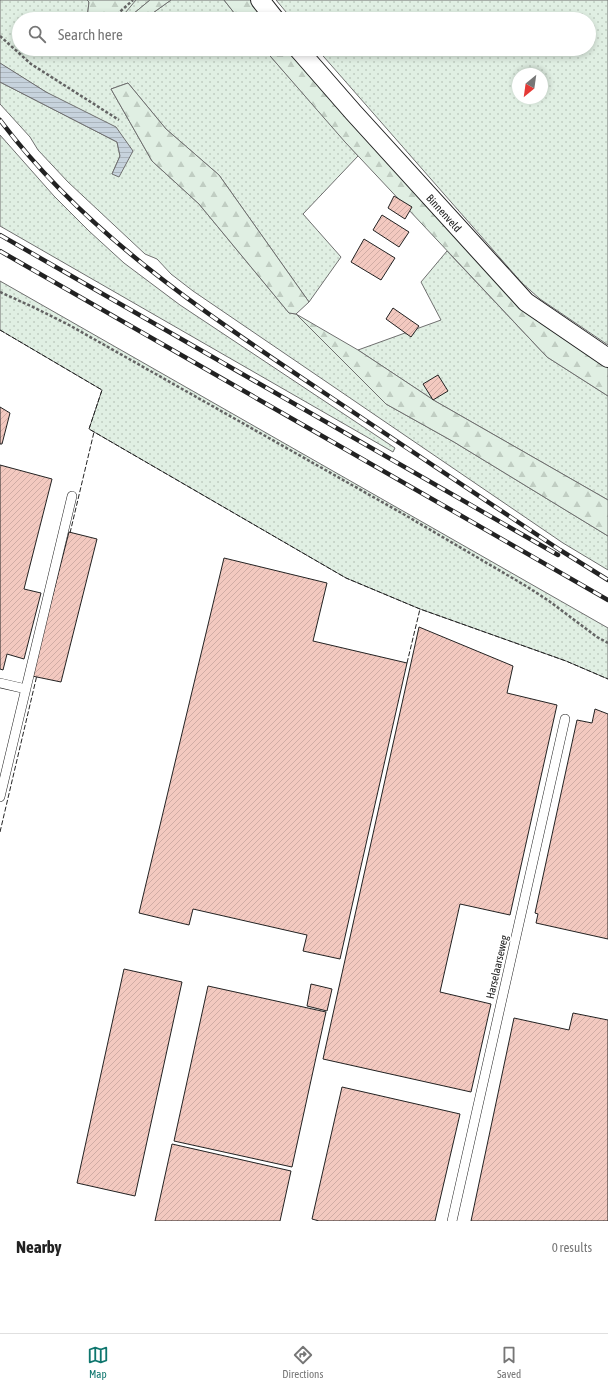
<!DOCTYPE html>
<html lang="en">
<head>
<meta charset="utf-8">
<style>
  body { margin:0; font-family:"Asap Condensed",sans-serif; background:#f6f6f6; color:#222 }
  .compass { position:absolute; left:512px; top:68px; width:36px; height:36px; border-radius:50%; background:#fff; box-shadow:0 2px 6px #0003; rotate:209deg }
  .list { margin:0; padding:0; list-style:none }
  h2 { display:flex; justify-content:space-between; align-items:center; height:52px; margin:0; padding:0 16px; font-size:17px }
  h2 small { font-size:13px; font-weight:400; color:#767676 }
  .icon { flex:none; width:22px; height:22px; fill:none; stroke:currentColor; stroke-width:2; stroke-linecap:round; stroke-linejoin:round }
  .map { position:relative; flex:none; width:608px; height:1221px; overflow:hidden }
  .search { position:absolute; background:#fff; box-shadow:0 2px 6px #0003; left:12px; right:12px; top:12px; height:44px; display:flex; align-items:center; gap:10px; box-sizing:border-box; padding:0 14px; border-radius:22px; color:#767676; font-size:15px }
  .sheet { height:112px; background:#fff }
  nav { display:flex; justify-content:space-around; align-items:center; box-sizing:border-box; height:56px; border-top:1px solid #e0e0e0; background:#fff; font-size:11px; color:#767676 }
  nav a { display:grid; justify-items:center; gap:2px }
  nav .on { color:#0f766e }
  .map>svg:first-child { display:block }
</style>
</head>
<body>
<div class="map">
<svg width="608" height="1221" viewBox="0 0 608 1221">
  <defs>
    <pattern id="grass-dots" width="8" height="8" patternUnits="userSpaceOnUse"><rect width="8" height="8" fill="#e0efe3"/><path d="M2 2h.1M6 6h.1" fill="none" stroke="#c0cdc2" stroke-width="1.8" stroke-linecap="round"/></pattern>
    <pattern id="forest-firs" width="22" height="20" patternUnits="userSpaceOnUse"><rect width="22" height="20" fill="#e0efe3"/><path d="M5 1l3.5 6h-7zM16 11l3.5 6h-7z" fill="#c0cdc2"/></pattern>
    <pattern id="water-rules" width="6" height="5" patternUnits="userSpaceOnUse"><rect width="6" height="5" fill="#c7d3dd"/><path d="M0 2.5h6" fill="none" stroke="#abb5bd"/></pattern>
    <pattern id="building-hatch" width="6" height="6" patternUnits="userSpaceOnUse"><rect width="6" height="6" fill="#f3c9c0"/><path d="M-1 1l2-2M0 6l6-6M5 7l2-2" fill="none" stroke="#d0aca5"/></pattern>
  </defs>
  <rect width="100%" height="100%" fill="#fff"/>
  <path fill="url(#grass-dots)" stroke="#6f6f6f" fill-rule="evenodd" d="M0,0H87L89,2L87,19H19V49H85V51L91,49H264L358,156L303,214L341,257L309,302L219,175L166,129L128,83L111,89L152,161L199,204L289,313L296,314L386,404L454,442L608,536V570L563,543L193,291L171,274L157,259L145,254L68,182L38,150L30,137L0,104V82L117,142L120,156L112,174L133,151L46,92L1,64L0,63Z
    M122,0H150L127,19H100Z
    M171,0H224L239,19H148L150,15Z
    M276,0H608V345L540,299L522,283L317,49H589V19H292ZM518,74H542V98H518Z
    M0,135L54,196L89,231L124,263L180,305L395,448L393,452L0,226Z
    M447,251L547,357L608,396V500L435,401L358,350L441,320L421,282Z
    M0,281L608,628V679L566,661L420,609L346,578L89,429L102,390L0,330Z"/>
  <path fill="url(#forest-firs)" stroke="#6f6f6f" d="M87,0H136L120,19H87L89,2Z
    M150,0H171L150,15L148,19H127Z
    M224,0H251L266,19H239Z
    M264,49H289L491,275L608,366V396L547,357L345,142Z
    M128,83L166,129L219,175L309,302L296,314L358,350L435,401L608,500V536L454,442L386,404L296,314L289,313L199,204L152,161L111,89Z"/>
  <path fill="url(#water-rules)" stroke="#6f6f6f" d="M0,63L46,92L116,127L133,151L119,177L112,174L120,156L117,142L0,82Z"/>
  <path fill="url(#building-hatch)" stroke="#222" d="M394,196L412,207L405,219L388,208Z
    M382,215L409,232L399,247L373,230Z
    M364,239L395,258L381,280L351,262Z
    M393,308L419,326L411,337L386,319Z
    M438,375L448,391L433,400L423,384Z
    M0,407L10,413L2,444H0Z
    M0,465L52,479L24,589L41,593L24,659L7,654L3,670L0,669Z
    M69,532L97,539L61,682L32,676Z
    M224,558L327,583L313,641L407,663L340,959L303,951L307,935L193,909L189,925L139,913Z
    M419,627L513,666L507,693L557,705L510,915L460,904L440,992L491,1004L471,1092L323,1059Z
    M595,709L608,714V939L536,923L538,914L535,913L577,720L592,723Z
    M124,969L182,982L135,1196L77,1183Z
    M311,984L332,989L327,1011L307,1006Z
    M208,986L326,1012L292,1167L174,1141Z
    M573,1013L608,1020V1221H471L514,1018L569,1030Z
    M342,1087L460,1114L435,1221H319L312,1219Z
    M172,1144L291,1171L280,1221H155Z"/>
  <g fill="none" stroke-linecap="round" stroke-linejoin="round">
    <defs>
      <path id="service" d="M0,683L26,689
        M0,797L72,496
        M452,1221L565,719"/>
      <path id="minor" d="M260,0L275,19
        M298,49L353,112L526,302L608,358"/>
    </defs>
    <use href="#service" stroke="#222" stroke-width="10"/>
    <use href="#minor" stroke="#222" stroke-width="20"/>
    <path stroke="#646464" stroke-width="2.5" stroke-dasharray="3 2" stroke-linecap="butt" d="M113,18L133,0
      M0,36L31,64L119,120
      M0,292L33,307L69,325L405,515L526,586L549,601L597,637L608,643"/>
    <use href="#service" stroke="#fff" stroke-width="9"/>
    <use href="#minor" stroke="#fff" stroke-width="18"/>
    <defs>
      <path id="rail" d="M0,120C85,233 202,311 317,388C398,442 479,496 560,550L608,580
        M0,235L558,555
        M0,251L608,600"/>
    </defs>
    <use href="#rail" stroke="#222" stroke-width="4.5"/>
    <use href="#rail" stroke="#fff" stroke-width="3" stroke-dasharray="9" stroke-linecap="butt"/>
    <path stroke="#222" stroke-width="1" stroke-dasharray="5 2" stroke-linecap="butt" d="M0,330L102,390L89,429L346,578L420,609L566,661L608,679
      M70,533L94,432
      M407,663L420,609
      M0,832L37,675"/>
  </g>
  <g text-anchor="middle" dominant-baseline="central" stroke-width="3" stroke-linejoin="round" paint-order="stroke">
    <g font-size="11" fill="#222" stroke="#fff">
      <text transform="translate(444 213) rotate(48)">Binnenveld</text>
      <text transform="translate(497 967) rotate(-77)">Harselaarseweg</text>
    </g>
  </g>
</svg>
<svg class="compass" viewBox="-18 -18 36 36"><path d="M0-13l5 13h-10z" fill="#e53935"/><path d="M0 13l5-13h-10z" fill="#767676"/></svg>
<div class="search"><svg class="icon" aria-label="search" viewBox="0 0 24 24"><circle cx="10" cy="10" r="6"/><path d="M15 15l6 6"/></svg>Search here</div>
</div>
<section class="sheet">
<h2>Nearby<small>0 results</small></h2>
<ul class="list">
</ul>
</section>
<nav>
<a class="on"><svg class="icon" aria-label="map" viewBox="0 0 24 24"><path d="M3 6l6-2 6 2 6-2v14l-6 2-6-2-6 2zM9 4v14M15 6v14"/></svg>Map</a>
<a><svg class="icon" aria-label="directions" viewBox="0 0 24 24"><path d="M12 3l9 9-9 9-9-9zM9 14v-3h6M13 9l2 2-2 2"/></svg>Directions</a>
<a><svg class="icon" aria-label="saved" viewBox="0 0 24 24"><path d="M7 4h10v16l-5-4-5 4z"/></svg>Saved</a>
</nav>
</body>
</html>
